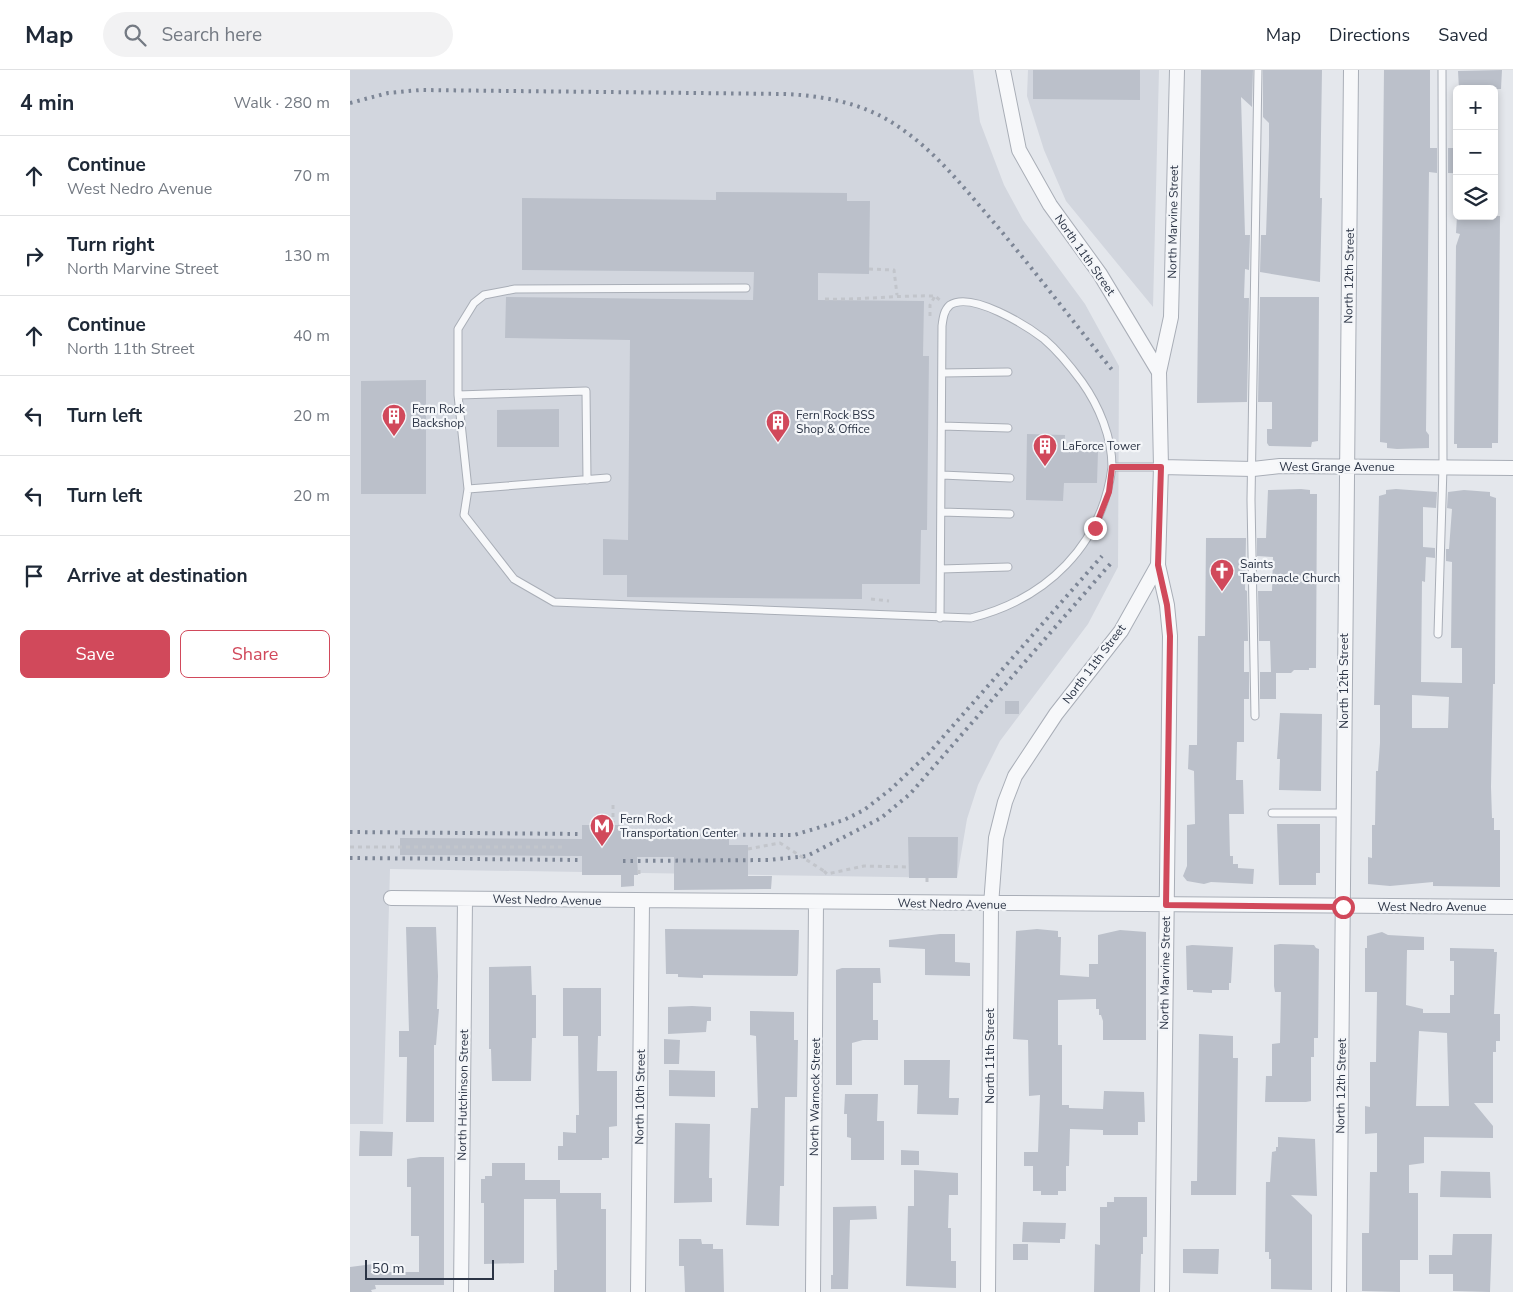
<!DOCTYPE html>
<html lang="en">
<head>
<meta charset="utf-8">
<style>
  body { margin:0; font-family:"Nunito Sans",sans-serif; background:#f2f2f3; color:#1f2937 }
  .controls { position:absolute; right:15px; top:15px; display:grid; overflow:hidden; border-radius:8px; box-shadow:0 2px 8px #0003 }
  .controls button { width:45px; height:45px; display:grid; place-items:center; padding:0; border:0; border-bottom:1px solid #e0e1e3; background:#fff; color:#1f2937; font:25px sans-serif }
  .scale { position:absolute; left:15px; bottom:12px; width:129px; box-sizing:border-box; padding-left:5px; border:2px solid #2b3445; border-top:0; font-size:14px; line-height:18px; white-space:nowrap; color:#2b3445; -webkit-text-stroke:4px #f4f6f9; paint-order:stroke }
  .stop { position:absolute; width:15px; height:15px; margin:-11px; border:4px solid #d1495b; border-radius:50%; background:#fff }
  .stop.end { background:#d1495b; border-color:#fff; box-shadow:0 1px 5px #0008 }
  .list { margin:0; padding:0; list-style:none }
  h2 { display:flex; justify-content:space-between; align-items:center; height:65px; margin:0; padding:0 20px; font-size:21px }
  h2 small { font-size:16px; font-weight:400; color:#747a83 }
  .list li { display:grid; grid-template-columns:32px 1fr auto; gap:15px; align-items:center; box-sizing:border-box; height:80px; padding:0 20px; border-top:1px solid #e0e1e3 }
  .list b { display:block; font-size:19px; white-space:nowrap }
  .list p { margin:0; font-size:16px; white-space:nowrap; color:#747a83 }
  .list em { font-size:16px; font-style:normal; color:#747a83 }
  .actions { display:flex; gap:10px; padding:15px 20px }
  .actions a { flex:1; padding:11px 0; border:1px solid #d1495b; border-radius:8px; text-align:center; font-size:18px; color:#d1495b }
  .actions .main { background:#d1495b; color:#fff }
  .icon { flex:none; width:28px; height:28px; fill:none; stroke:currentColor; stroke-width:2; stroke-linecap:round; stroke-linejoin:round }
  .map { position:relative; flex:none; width:1163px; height:1222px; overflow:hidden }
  header { display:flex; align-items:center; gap:30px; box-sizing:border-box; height:70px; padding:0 25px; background:#fff; border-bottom:1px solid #e0e1e3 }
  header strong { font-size:24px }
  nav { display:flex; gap:28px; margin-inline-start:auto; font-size:18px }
  .search { width:350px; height:45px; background:#f2f2f3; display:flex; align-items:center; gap:12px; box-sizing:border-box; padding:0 18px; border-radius:28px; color:#747a83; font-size:19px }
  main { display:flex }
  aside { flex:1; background:#fff }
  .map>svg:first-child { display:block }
</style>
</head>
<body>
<header>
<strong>Map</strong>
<div class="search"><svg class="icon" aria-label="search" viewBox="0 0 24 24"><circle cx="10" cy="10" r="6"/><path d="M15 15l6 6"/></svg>Search here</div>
<nav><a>Map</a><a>Directions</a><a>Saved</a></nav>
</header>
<main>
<aside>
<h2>4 min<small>Walk · 280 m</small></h2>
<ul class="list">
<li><svg class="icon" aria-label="ahead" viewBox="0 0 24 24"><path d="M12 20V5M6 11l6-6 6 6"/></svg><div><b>Continue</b><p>West Nedro Avenue</p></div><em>70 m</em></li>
<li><svg class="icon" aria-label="right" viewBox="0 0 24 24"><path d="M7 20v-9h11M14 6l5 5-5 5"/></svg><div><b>Turn right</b><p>North Marvine Street</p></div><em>130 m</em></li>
<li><svg class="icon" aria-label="ahead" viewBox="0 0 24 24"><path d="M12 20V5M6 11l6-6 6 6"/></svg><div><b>Continue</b><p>North 11th Street</p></div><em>40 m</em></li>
<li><svg class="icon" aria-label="left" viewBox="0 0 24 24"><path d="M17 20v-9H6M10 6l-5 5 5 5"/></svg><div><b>Turn left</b></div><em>20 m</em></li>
<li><svg class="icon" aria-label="left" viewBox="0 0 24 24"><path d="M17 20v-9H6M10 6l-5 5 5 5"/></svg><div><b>Turn left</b></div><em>20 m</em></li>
<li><svg class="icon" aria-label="arrive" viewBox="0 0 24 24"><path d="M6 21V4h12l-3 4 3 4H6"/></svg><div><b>Arrive at destination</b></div></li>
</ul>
<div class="actions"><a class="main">Save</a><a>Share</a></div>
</aside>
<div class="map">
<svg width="1163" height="1222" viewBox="0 0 1163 1222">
  <rect width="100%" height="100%" fill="#e4e7ec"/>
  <path fill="#d2d6de" d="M0,0H623L630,52L654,115L673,150L735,234L769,296L768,497L738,554L650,671L628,715L617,749L607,808L40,799L33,1054H0Z
    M678,0H809L803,237L716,131L694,80L677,26Z"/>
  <path fill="#bbc0ca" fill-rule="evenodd" d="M683,0H790V30L683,29Z
    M851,0H903L902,37L891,27L895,165H900L899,200L895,199L894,228H899L897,332L847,333Z
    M913,0H972L970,128H972L970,212L910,202L911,165H916L919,75V53L913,47Z
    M1034,0H1080V78H1087V103L1079,102L1076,361L1079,365V378L1047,379L1037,378V373L1030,372Z
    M1152,0L1151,19H1109L1108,1Z
    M1098,78H1107V103H1098Z
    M366,122L497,123V131H520L519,204L468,203V230L574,231L573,286H579L577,460H571L570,514H512V529L277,527V505H253V469L278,470L280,270L155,268L156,227L403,230L404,202L172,200V128L366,130Z
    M1107,146H1150L1148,373H1142V378H1107V374H1104L1106,176L1110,164L1106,163Z
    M910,227H969L968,371L962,372L961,377L919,376L917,373V359H922V332H908Z
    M76,310V424H11V311Z
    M209,339V377H147V340Z
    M677,364L715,365L714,381H748L747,413H714L713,431L676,430Z
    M951,419L960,420V424H967L966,598H959V600H944L941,603H926V629H910V602H921L920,571H909L908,521H922L923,487L907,486V468H916L918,420Z
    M1046,419L1087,422L1086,438L1073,437V477L1085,478V488L1076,487L1075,512L1072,511L1071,612L1112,613V578H1101L1102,492L1096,491V479H1099L1102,439L1097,438L1098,422L1114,420L1140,422V426L1146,428L1145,614H1143L1141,717L1142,748H1144V760H1150V817L1083,816V812L1040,816L1018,814V787L1022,788V755H1025L1026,701H1028L1030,673V635H1024L1029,426L1036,424V420ZM1062,625L1099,627L1098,658H1062Z
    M856,468H896L895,520L897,521L898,571H894V602H899V629H894V672H887L886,710H893L894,744H879L880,786H883V794H888V798L904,799L903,814L861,812L854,814L837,811L833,806L837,796V755L845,754L844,701L838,699L839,675H847L848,566H855Z
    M655,631H669V644H655Z
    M930,643L972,644L971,721L929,720L930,689H927Z
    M927,754H970V803H966V815H929Z
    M232,755H273V769H379V775H398V806H422L421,819L324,820V787H287L288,805H284V816L271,817V805H232V786L50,785V768L232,769Z
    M558,767H608L607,808H559Z
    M56,857H86L88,906L87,939H89L86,975H84V1052H56L57,987H49V961H59Z
    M315,859L449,860L448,903L447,906L353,905V908L328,907V904H316Z
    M687,859L708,861V867H711L710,905L739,907V894H748V865L770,860L796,862V970H753V951L751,945H749V939H746V929L708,930V975H712V1035H719V1038L753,1039L754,1021L794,1022L795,1052H788V1065H753V1060L720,1059L719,1096H716V1121H708V1125H691V1121H683V1096H674V1082H688L690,1025L679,1026L678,970L663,969L666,861Z
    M1032,862L1038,865L1074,867V880H1057L1056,935L1073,939V943H1100V925H1104V891H1100V878L1144,879V882H1147L1144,944H1150V971H1146V982H1143V1033H1124L1143,1056V1068L1074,1067V1093L1059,1095V1123H1068V1190H1050V1222L1012,1221V1163H1019L1020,1102H1027V1063L1015,1064V1036L1020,1037V992H1026L1027,922H1015V878H1017V866ZM1069,961L1097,963L1099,1036H1066Z
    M590,864H605V892L620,893V906L575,905V879L539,877V870Z
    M930,874L964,875L966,878L969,879L968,968H964V987H961V1031L956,1032H915L916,1006H922V974L930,973L931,922H925L924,916V875Z
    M842,875L883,877L881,913H879V920H862V923L843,922V920H837L836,876Z
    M181,896L182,925H186V968H182L181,1011H142L141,979H139V897Z
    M492,898H530L531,913H523V950H528V970H513L502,973V1015H486V900Z
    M213,918H251V966H248L247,1001H267V1056L259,1057V1088H252V1090H208V1076H213V1062L226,1063V1045H229L228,966H213Z
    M342,936L361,937V951H357L356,962L318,964V937Z
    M400,941L444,942V970H448L447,1027H435L434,1116H430L429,1156L396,1155L401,1038H408L406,966L400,965Z
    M849,964L883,966V988H888L886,1125H841V1111H847Z
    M314,969L330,970L329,994H314Z
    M554,990H600L599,1028H609L608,1045L567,1044L568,1015H554Z
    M319,1000L365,1001V1027L319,1026Z
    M495,1024H528L527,1051H534V1090H501V1068L497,1067V1044H494Z
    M325,1053L360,1054L359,1108H362V1132L324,1133Z
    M10,1061L43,1062L42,1086H9Z
    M928,1067L965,1069L967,1126L941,1125L962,1145V1220L921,1219V1189H919V1182H915L916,1112H920L922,1082L926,1081V1077H928Z
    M551,1080L569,1081V1095H551Z
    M70,1087H94V1215H25L26,1219L21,1220L22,1222H0V1197L23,1194L24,1202H69V1166H61V1117H57V1089Z
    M142,1093H175V1110H210V1123H251V1139H256V1222H204V1200H207L206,1129H174V1193L134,1194V1133H131V1109H135V1106H142Z
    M564,1100L608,1103V1125H599L598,1158H601V1191H606V1218L556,1216L558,1136H564Z
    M1091,1101L1140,1102L1141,1128L1090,1127Z
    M764,1127H797V1167H793V1184H791L790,1222H744L745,1174L750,1175V1137H757V1132H764Z
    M526,1136L527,1149L500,1150L498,1219H481V1205H483V1137Z
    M673,1152L716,1153L715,1169H710V1173L672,1172Z
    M1103,1164H1142L1140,1222L1103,1221V1204H1079V1185H1102Z
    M329,1169H351L352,1174H363V1179H373L374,1222H335L334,1196H329Z
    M663,1174H678V1190H663Z
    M833,1179H869L868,1204L833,1203Z"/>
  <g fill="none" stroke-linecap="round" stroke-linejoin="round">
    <defs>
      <path id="lane" d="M592,303L658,302
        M108,325V259L124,233L134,225L165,219L396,218
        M592,356L658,358
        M592,405L660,408
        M257,408L118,419L114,445L164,509L204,532L621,548C697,529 752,475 762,397H811
        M118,419L108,325L236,321L237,410
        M591,442L660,444
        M591,499L658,497
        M590,548L592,256C593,248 594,240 600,235C622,221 677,256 694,269C708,281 721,297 732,312C749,336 762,367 762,397
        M1088,564L1093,397L1092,0
        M905,646L901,430L908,0
        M922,743H993"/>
      <path id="street" d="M809,302L821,247L827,0
        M811,397L903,399L930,396L1163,398
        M808,495L817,535L820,566L812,1222
        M41,828L1163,837
        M111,1222L115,829
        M288,1222L292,832
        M463,1222L466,832
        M638,1222L641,835L646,768L655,732L665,706L706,644L771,561L808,495L811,397L809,302L750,204L700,135L669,80L653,0
        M989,1222L1001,0"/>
    </defs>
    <use href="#lane" stroke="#a9aeb7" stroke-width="9"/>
    <use href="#street" stroke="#a9aeb7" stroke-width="16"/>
    <path stroke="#c2c5cb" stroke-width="3" stroke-dasharray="4 4" stroke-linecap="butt" d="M519,199L544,200L547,225
      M475,229C512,230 548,225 585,226L591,231
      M580,246V235L585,226
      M521,529L539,531
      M263,755V735
      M0,777H215
      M289,800V807
      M474,801L477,804L514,796L559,797
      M577,808V815"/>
    <use href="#lane" stroke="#f7f8fa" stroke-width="7"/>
    <use href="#street" stroke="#f7f8fa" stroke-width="14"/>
    <path stroke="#7d8696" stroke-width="4" stroke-dasharray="2.5 5" stroke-linecap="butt" d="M0,33L38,23L70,20L436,24C472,26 507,32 538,50C578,74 605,107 634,141C679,193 720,248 763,301
      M0,762L232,764
      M273,764L444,765L494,750L514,740L541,719L579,683L752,486
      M0,788L232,790
      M273,791L419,790L457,786L531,748L560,724L761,493"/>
    <path stroke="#c2c5cb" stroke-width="3" stroke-dasharray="4 4" stroke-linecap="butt" d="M398,779L430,773L474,801"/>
  </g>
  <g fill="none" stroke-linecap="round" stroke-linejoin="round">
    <path stroke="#d1495b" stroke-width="6" d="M745,458L759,422L762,397H811L808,495L817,535L820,566L816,835L993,837"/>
  </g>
  <defs>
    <symbol id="building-pin" viewBox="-11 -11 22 30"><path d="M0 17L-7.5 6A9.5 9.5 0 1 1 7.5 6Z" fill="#d1495b" stroke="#f4f6f9"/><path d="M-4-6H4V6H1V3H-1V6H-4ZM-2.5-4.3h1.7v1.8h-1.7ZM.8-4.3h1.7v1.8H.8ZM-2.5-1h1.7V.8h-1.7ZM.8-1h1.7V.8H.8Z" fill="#fff"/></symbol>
    <symbol id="church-pin" viewBox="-11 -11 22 30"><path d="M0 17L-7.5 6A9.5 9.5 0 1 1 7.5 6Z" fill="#d1495b" stroke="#f4f6f9"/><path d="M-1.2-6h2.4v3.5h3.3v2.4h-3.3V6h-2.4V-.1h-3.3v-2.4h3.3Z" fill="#fff"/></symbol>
    <symbol id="metro-pin" viewBox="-11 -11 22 30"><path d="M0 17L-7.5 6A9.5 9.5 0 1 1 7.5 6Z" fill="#d1495b" stroke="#f4f6f9"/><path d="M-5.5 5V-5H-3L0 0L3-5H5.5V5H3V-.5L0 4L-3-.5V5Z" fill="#fff"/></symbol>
  </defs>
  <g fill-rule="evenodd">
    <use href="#building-pin" x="30" y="332" width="28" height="38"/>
    <use href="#building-pin" x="414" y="338" width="28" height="38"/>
    <use href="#building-pin" x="681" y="362" width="28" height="38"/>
    <use href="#church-pin" x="858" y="487" width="28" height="38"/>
    <use href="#metro-pin" x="238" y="742" width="28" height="38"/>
  </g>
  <g text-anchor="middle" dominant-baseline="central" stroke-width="4.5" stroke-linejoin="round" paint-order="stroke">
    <g font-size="12" fill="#2b3445" stroke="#f4f6f9">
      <text transform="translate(823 152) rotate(-89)">North Marvine Street</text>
      <text transform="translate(735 185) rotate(55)">North 11th Street</text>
      <text transform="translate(999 206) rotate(-89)">North 12th Street</text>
      <text x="987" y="397">West Grange Avenue</text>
      <text transform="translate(744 594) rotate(-53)">North 11th Street</text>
      <text transform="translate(994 611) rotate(-90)">North 12th Street</text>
      <text transform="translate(197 830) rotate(1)">West Nedro Avenue</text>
      <text transform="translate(602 834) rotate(1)">West Nedro Avenue</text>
      <text x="1082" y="837">West Nedro Avenue</text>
      <text transform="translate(815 903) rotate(-89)">North Marvine Street</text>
      <text transform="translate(640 986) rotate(-90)">North 11th Street</text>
      <text transform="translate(991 1016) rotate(-89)">North 12th Street</text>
      <text transform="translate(113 1025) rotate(-89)">North Hutchinson Street</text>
      <text transform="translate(290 1027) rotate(-89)">North 10th Street</text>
      <text transform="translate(465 1027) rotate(-89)">North Warnock Street</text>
    </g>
    <g font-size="12" fill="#2b3445" stroke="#f4f6f9" text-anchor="start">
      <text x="62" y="339">Fern Rock<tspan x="62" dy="14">Backshop</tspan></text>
      <text x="446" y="345">Fern Rock BSS<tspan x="446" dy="14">Shop &amp; Office</tspan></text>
      <text x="712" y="376">LaForce Tower</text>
      <text x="890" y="494">Saints<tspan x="890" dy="14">Tabernacle Church</tspan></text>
      <text x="270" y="749">Fern Rock<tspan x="270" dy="14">Transportation Center</tspan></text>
    </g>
  </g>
</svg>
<div class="controls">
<button>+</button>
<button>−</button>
<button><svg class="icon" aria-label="layers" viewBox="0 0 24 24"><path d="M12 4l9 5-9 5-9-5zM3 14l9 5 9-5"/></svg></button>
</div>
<div class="scale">50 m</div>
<div class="stop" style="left:993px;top:837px"></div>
<div class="stop end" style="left:745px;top:458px"></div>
</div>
</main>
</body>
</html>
